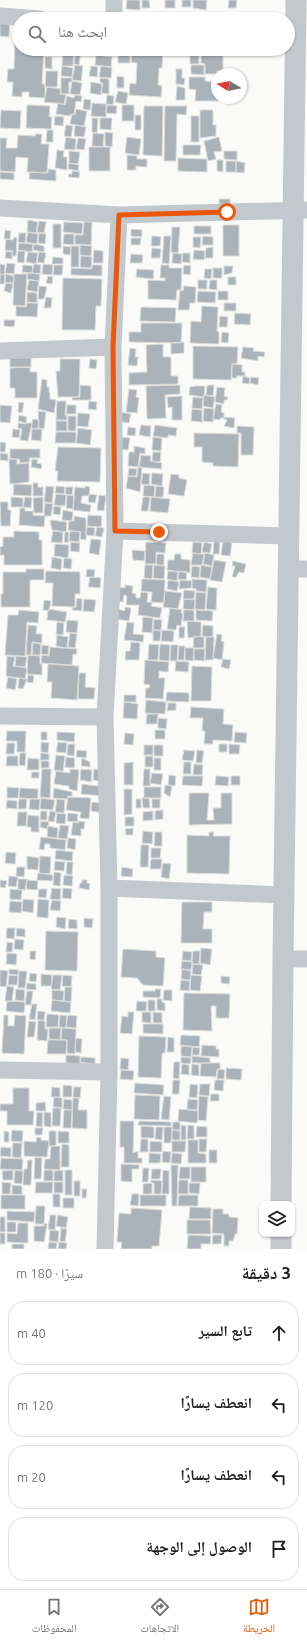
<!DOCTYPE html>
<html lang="ar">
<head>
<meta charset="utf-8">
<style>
  body { margin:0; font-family:Ubuntu,"Noto Naskh Arabic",sans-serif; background:#f6f6f6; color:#202124; direction:rtl }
  .controls { position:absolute; right:12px; bottom:12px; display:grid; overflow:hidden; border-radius:8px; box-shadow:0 1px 3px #0004 }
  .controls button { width:36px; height:36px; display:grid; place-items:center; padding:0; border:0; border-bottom:1px solid #e0e0e0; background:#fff; color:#202124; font:20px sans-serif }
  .compass { position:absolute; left:211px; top:68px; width:36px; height:36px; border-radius:50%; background:#fff; box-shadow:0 1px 3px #0004; rotate:280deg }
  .stop { position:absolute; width:12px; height:12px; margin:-9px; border:3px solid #ea580c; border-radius:50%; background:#fff }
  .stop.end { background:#ea580c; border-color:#fff; box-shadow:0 1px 4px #0008 }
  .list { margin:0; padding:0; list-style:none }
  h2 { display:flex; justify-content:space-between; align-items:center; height:52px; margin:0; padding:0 16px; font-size:17px }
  h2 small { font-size:13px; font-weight:400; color:#757577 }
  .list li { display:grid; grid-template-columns:26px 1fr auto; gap:12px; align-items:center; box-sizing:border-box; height:64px; margin:0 8px 8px; padding:0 8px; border:1px solid #e0e0e0; border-radius:16px }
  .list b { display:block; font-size:15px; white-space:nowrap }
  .list em { font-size:13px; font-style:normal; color:#757577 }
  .icon { flex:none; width:22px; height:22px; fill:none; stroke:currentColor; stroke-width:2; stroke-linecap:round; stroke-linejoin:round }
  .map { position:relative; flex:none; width:307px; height:1249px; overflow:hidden; direction:ltr }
  .search { position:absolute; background:#fff; box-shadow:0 1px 3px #0004; left:12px; right:12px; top:12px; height:44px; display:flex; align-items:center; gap:10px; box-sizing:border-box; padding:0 14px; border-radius:22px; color:#757577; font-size:15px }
  .sheet { height:340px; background:#fff }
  nav { display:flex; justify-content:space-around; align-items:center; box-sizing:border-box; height:56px; border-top:1px solid #e0e0e0; background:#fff; font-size:11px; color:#757577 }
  nav a { display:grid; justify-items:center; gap:2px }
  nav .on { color:#ea580c }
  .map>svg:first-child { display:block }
</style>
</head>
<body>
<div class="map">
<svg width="307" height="1249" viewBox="0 0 307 1249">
  <rect width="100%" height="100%" fill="#fafaf8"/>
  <path fill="#aab3b9" stroke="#dcdcda" d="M127,0H140V10L126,9Z
    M142,0H149L150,8H142Z
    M165,0H175V8H165Z
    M182,0H191V7H182Z
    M193,0H207L206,10L193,8Z
    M229,0H237L236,8H228Z
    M0,20L10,21L9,37L0,36Z
    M15,39H19V49H44L42,84H45V98L29,97V92H22V97L12,96L13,82H7L8,69H14Z
    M63,49H74L73,66H62Z
    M76,49H81L79,65L74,64Z
    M95,49H108L107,56L94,54Z
    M118,49H130V63H118Z
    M132,49H163L162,68H159L158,85L162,86L161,97L129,95L130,83L136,84L137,63L131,62Z
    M199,49H221V54H199Z
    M201,54L223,55V71H217V74H205V64L201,63Z
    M96,55L112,57L111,67L95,65Z
    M190,55H199V64H190Z
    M45,57H52V69L45,68Z
    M75,65L83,66L81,81L72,80Z
    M191,65H204V75L191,74Z
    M62,66L73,68L72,77L61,76Z
    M91,66L98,67L97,77L89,76Z
    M101,66L112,68L111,78L99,77Z
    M176,69H182V78H185L184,85L176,84Z
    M46,71H58L57,87H45Z
    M117,76L124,77V88H117Z
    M189,77H205V81L217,82V98H220V101H195L196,90L189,89Z
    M61,78H72V82H69V94H61Z
    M100,78L109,79V94L101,93L103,83L100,82Z
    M72,81L82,83L80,95L70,94Z
    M91,82L102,84L101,95L90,93Z
    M177,86L185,88V100H176Z
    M47,87L61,89L60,94L66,95L64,104L44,102Z
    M118,91L128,93L126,104L115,102Z
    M75,95L82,96L81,102L76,101L74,115L71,114L70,116L56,114L58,103L65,105L67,96L74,98Z
    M107,95L114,96L113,105L106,104Z
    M84,99L91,100L90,110L83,109Z
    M92,103L106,104V117L91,116Z
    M27,105L50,106L49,117H52L51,129L26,128Z
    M107,105L117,106L116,114L106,113Z
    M122,105H134V121H122Z
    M144,106H163L162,156L143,155Z
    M165,106H187L186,115L177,114L176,161H164Z
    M76,109L87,111L84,126L70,124L72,114L75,115Z
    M1,110L21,111L20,129L0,128Z
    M200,110H213V125H216V136L200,138Z
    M135,115H141V130H135Z
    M55,116L64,117L63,126L54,125Z
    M191,116H199V142H191Z
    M92,118H98L97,133L92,132Z
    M100,118H112L111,130L100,129Z
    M66,125L73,126L71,137L64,136Z
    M75,125L86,127L84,137L74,136Z
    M47,130H53V142H46Z
    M105,132L113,133L112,147L105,146Z
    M93,133L104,134L103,147L92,146Z
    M36,134H42L41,144H49L47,173L27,172L28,158L16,157L15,172L0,171V138H7L6,148H17L18,135L35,136Z
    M66,137L76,139L75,150L64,149Z
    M127,137L141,139L139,155L125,153Z
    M219,137L222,151L214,152L216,159L208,161L204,141Z
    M78,138L86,139L84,150L76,149Z
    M183,145H201L200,155H183Z
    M89,147H110V171H89Z
    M57,150L64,151L63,157H67V170L55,168Z
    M69,151L80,152L78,164L69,163Z
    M224,151H237V160L224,159Z
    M127,155L137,156V159H147V167L136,166V170H127Z
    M178,158L207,159V172L178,171Z
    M217,160H223V172L217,171Z
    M226,161H236V172H226Z
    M236,161L245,163L244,173L236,172Z
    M69,163L79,165L78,171L68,169Z
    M48,169L56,170V181L29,179L30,172L48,173Z
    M72,171L80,172L79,178L68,177L69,174H72Z
    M0,172L14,173V180L0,179Z
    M219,199H230V204H219Z
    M28,220L38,222L36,233L27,232Z
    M39,221L46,222L44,233L37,232Z
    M64,222L83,223L82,234L63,232Z
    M84,222H92L91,245L75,244V235H83Z
    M53,224H61V248H53Z
    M223,225H239V256H223Z
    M194,226H211V234H194Z
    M172,227H180L178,253L171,252Z
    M131,229L142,230V237L131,236Z
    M5,230L11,231L10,239H4Z
    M28,232L38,234L37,244L26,242Z
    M19,233H26L25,243L18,242Z
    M39,233L46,234L45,244L38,243Z
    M64,234H74V245L63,244Z
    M152,236L161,237L160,246H151Z
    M164,236H171L169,264L162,263Z
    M203,236L213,237V245H202Z
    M14,237L17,238L16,256H12L13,251L5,250L6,239L13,240Z
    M193,237H201L200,248L193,247Z
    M131,238H141L140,245H131Z
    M19,243L33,244L32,252L18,250Z
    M34,244L44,246V252L33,250Z
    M80,245L92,246L91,256L80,255Z
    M63,246L71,247L70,255L63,254Z
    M71,246H79V267H71Z
    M213,247V258H205L206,248Z
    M152,248L161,249L160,258H151Z
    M94,250L103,251V263H93Z
    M194,250L205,251L204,260L193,259Z
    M6,251L12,252V259L5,258Z
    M18,251H25L24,263L17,262Z
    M28,252L38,253L36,264L26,262Z
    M39,252L46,253L44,263L37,262Z
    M173,253L182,254L181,264L172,263Z
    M183,253H190V263L182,262Z
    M131,254L143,255L142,263H130Z
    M81,256L92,257L91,268L80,267Z
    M53,257L63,258V264H52Z
    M7,263L15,264L14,274L5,273Z
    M0,264L5,265L4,275L0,274Z
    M34,264L41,265L40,274L32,273Z
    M43,264L53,265L52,275L42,274Z
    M23,265L33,266L32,273L22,272Z
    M54,265H63L62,275H53Z
    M92,265H102V276L71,275V268L92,269Z
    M161,265H169V268H182L181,290H177L176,300L148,299V280L165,281V278H160Z
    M184,265L191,266L190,275L183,274Z
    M224,266H233L232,273L224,275Z
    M213,268H222V278H213Z
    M137,269L154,270L153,279L136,277Z
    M205,269H212L211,279L204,278Z
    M28,273L40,274L39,281L27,279Z
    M0,274L5,275L4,284H0Z
    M6,274L14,276L13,283L5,282Z
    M14,274H27L25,306L13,305Z
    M48,276L53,277L52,284L46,283Z
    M228,277H236V285H228Z
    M63,278L102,279L101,306H96L95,330H62Z
    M29,280L39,281L37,292L27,290Z
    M198,280H207V289H198Z
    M210,280H217V290L209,289Z
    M6,283L13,284L11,293L4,291Z
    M39,286L47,287L44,299H38Z
    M184,286L196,287L195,303H190L189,310H178L180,290L183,291Z
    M198,291L216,292L215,303L197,302Z
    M218,291H228V300H218Z
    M27,292L37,293V303L27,302Z
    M46,297L52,298L51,308H44Z
    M27,303H38L37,317L16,316V306L26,307Z
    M224,303H236V311H224Z
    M202,306L218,307L217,331L219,332V344L190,343L191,321L201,322Z
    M141,307L176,308L175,322L140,321Z
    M235,313L251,314L250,325L234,324Z
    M220,316L228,317L227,327H219Z
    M4,320H15L14,327L4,326Z
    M141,323H182L181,343L129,342V332H141Z
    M222,332L229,333L228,343L221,342Z
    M184,342V353L171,354V343Z
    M163,344V357H171V376H178V384L129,385V373L147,372L146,345Z
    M193,346L238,347L237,364H232L231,380L193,379Z
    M243,347L254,348L253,351L265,352L264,357L258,356V361L241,358Z
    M130,348L136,349L135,357H138L137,366L128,365Z
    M10,357H31V367H10Z
    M60,359H80L79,397H58L56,371H60Z
    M90,359L97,360L96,369L89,368Z
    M232,364L242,365V372H245V376H237V378H232Z
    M30,367V372H37V398H15V388H10V368Z
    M243,376L250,378L249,384L242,383Z
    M251,377L259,378L258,385L250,383Z
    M42,379L47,380V387H49V392L50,393V399L56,400L54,413L38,409Z
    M80,385L91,386V400H72L73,397H80Z
    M180,385V394L165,395L166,418L147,419L146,386Z
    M210,385H214L213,396L206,395L207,386Z
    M195,386H205L204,397L189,395L190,387Z
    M217,387L225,388L224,396L228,397L227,400H224V404L215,402Z
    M129,389L137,390L136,397L139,398L137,413L126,412Z
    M204,395L215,397L213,408L203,406Z
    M182,396V420H172V407L168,408L167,397Z
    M193,397L203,398L202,409L192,408Z
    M57,401H66L65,415H67V420H56Z
    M89,401L97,402L96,410L88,409Z
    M19,402L24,403L22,413L18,412Z
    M216,404L222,405L221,412L224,413V418H220V420L213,419Z
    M0,405L12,406L10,423L0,422Z
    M67,405H76V414H66Z
    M204,408L214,409L213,422L203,421Z
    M192,409L202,410V422L191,421Z
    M38,411L46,412L44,429L39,428Z
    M119,412L131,414L129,423L117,421Z
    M78,413L90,414L88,427L77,426Z
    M19,415L27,417L26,423L18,421Z
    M68,416H76V431H68Z
    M225,417L235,418L234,428L224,426L227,420L224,419Z
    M33,419L39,420L38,429L31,428Z
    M56,421H67V431H56Z
    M18,423L26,424V423H32L28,441L20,440L22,429L18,428Z
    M141,425L151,426L150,437L139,435Z
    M155,425L177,428L176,436L168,435V438L153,436Z
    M237,426L254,427L253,455H241V433H237Z
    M128,427L136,428L135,436L127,435Z
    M78,428L92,430L90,445L76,443Z
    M13,429L20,430L19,438L12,437Z
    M32,429H42L41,441L31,440Z
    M56,432H76V443H55Z
    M194,433L239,434L238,467L213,466V463L202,462V447H194Z
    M119,437L130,438L128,450L117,449Z
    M153,437L162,438L161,451L152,450Z
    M0,442L6,443L5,452H0Z
    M134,446L145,448V454L140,453L138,467L128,466L129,452H134Z
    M58,447L101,448L100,482L57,481L58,471H55Z
    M10,449H40V458H29L30,462L20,463L19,459H10Z
    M153,452H161L160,462L152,461Z
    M0,453L8,454V461L0,460Z
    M141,455L151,456L150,461L162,463L161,469L139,467Z
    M9,459H17V464L29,463V482L10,484Z
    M32,459L38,460L37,463L42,464L41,469L31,467Z
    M138,467L142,468L140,492L126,488L128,476L137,477Z
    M129,468L137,469L136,476H128Z
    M143,473L150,474L149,485L141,484Z
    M152,473L163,474L162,486L151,484Z
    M171,474L179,475V478L187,480L184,496L168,494Z
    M33,483H38V487H43V496H33Z
    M14,484L32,485L31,496L13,495Z
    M144,485L155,486L154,497L143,496Z
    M46,486L54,487L52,503L44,502Z
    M56,486L65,487L64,494L55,493Z
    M85,486L90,487L89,496H82L81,503L91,505L90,512L73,510L75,487L85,488Z
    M156,486L164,487L163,497H155Z
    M66,487H73L72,495L65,494Z
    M56,494L66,495L65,506L54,505Z
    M89,494L97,495L95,503L88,502Z
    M67,495L74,496L73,509L66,508Z
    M99,495L106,496L104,511L97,510Z
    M11,497L23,498V507H11Z
    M25,497L32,498L31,508L23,507Z
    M43,497V513H34L33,498Z
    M143,497H150L148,511H141Z
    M151,497L170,499L168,513L150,511Z
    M0,502H8V510H11L10,526H1Z
    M45,503L53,504L51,516H44Z
    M54,506L61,507L60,515L53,514Z
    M20,508H25V511H33V515L45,516L44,527L19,525Z
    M63,510L73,512L72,521L62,520Z
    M88,515L102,516L101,527L87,526Z
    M74,516L86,518V540L80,539L81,532L68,530L69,521H74Z
    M50,520L67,522L66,532L52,530Z
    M87,527L95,528L94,536L86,535Z
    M97,527L104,528L102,537L95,536Z
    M14,531L39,532V540H42V565H4V555H0V547L3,546V537H14Z
    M53,531L63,532L62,543L51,542Z
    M70,531L80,532L79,542L69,541Z
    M65,532H69L68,543L64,542Z
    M91,539L101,540L99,555L89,553Z
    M214,541H220L219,554H213Z
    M223,541L232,542L230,556L221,555Z
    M71,542L80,543L79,552L70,551Z
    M146,542L166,543L165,553L156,552V564H145Z
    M193,542L202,543L201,554L192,553Z
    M204,542L212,544L210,553L202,552Z
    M55,544L69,545L68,558L54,556Z
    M132,550L145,551L144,561L133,560Z
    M193,553L204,554L202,565H191Z
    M205,553L214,555L212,566L203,564Z
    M157,554H164V565H156Z
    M175,554H181V559L190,560V573L167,570L168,560H174Z
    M52,557L62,559L61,570L51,568Z
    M64,558L72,559L71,569L63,568Z
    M214,560L226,562L222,582L210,580Z
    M233,561L246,564L244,573L239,572L236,577H232L235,566H232Z
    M145,565H153L152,579L144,578Z
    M154,565L165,566L164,579L153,578Z
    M201,565L212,567L210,579L200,577Z
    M192,566L200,567L199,578L191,577Z
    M26,569H44V580H30V607H1V594H3V572H26Z
    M87,569L95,570L94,577H86Z
    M46,571L80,572V594H75V607L52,606L53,583H45Z
    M168,571L178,572L177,581L167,579Z
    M179,571L187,572L186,580L178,579Z
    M90,577L101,578L100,588L88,587Z
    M142,579L165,580L164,603L151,602L152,592L141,591Z
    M192,579L207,580L206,592L196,591V589L192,588Z
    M168,580L179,582L177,591L167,589Z
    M180,580L192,581L191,588L179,589Z
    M125,585L133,586L132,593L136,594V598H140L141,592L148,593L147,602L152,603L151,606L162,608L160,618L138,615L139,605H126L127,596L124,595L123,602L116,601L118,587L125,588Z
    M208,587L217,588L216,610L206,609Z
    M184,590L195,591L194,599H183Z
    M165,591L182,593L178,609L163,607Z
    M196,592L206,593L205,610L195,609Z
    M77,598L82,599V611L72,610L73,607H76Z
    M84,599L96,600L94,612L83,611Z
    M184,599L195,600L194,610L183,609Z
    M44,600L51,601L49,611L43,610Z
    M125,607L131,608L129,621L115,619L117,609L125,611Z
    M170,608L182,610L181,613H183L181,626L177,625L176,630L167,629Z
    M48,609L67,612L65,622L47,620Z
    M19,610L39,612L38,623L27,622L25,656L5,655L8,615H18Z
    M184,610H194V621H183Z
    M196,610L213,611L212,621L196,620Z
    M143,617L153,618L152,633L142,632Z
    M154,619L162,620L161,630H153Z
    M67,620L78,621L77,633L66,632Z
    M187,621L201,622V636L188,638Z
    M57,622L64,623L63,635L56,634Z
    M127,622L134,623L133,634L144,635L143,642L124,640Z
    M28,625L37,626L36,634H42V643L32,642L31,655H26Z
    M203,625L213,626V637L202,636Z
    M179,627H185L184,638H179Z
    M153,630L161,631L160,641H153Z
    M162,630L174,631L173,642L161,641Z
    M70,633L77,634L75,648L68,647Z
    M217,634L222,635L221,641L224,642L222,660L213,658Z
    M57,635L68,637L67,648L56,646Z
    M194,636L204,637V648H193Z
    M206,637H214L213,660H205Z
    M131,642L140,643L139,660H125L126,651H130Z
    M33,643L41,644L40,655H32Z
    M149,644L159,645L158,660H148Z
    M160,644L170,645L169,661L159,660Z
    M42,645L49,646L48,655L41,654Z
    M171,645H178L177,661H170Z
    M179,646H185L184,660H178Z
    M50,647L77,649L76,655L73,654L72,665L41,663L42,655L49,656Z
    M185,648H194L193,661L185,660Z
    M194,649H205L204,661L194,660Z
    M28,655L40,656V664H42V675L27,674Z
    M7,656L15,657L13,666L27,668L25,679L6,676Z
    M16,656L27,657L25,667L15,666Z
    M223,659L231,660L229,669L221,667Z
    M145,660L169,662L168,672L159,671V678H165L163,699L145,698L146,688H149L150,685L144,684Z
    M176,661L189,662L188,672L175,671Z
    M48,664L79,666L77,700L51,698L52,682H47Z
    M192,666L212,667L211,701H191Z
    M79,673H86L85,687L95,688L94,699H78Z
    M28,675L34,676L33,683L27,682Z
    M8,677L17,679L15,690L6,688Z
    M19,678L27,679L23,689L18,688Z
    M167,692L189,693V702L166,701Z
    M124,695H136V702H124Z
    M146,700L166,702L165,714L145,713Z
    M124,702L138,704L137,719L123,718Z
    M168,703H176V710L167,711Z
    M191,707L224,709L223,724L233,725L232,741L213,740V744H204L205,731H202L203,718H190Z
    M147,714H158L157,724H146Z
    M158,718L167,719L166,729L158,728Z
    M155,730H165V739H155Z
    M7,731H26L25,752H17V741H6Z
    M41,732H47V740H41Z
    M57,732L75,733L74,742L57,740Z
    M235,732L247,733L246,743L234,742Z
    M125,733L134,734L133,745L124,744Z
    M41,742L49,743L48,753L41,752Z
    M58,742L67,743L66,753L56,752Z
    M7,743H15L14,754H6Z
    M68,744H75L74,756L67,755Z
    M219,744H227V752H219Z
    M229,744L240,745L239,754H229Z
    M144,745H153V755H144Z
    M154,745H163V756H154Z
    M77,750L87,751L86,758L76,757Z
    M184,750L195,751L193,761L182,760Z
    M197,750L204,751L202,763H196Z
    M20,753H26L25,766L19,765Z
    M41,753L49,754V760H40Z
    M56,755L65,756L63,771L54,770Z
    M7,756H18V766H6Z
    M145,756H153V767H145Z
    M66,757L75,758L74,768L65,767Z
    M28,758L39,759V770H27Z
    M82,758L90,762V767L81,766Z
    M154,758H161V770H154Z
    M41,761H49V768H41Z
    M133,762V785H124V763Z
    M184,762H191V774H183Z
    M194,764L203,765L202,775H193Z
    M42,769H51L50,798L40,797Z
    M70,769L79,770L77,791L69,789V786L54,784L56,771L70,773Z
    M81,769L92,770L91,782L80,780Z
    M94,769L105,770L103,782L93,780Z
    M144,769H150V786H143Z
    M32,772H39V778H31Z
    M152,773L163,774L161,785L150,783Z
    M169,775L176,776L175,786L168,785Z
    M183,776H203L202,786L182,785Z
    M216,776L229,777L228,786L215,785Z
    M231,776H240V785H231Z
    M82,784L104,787L103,796L81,794Z
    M165,785L172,786L170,797L164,793Z
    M7,787L19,788L18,798H7Z
    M144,787H161V798H144Z
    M20,788L38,789V799L19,798Z
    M54,788L72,792V796H68V799L53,798Z
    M124,789H132V814L124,815Z
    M189,793H209L207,820H214L213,808H221V793H232V824L189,825Z
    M68,797L91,798L89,819L80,818L81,812L66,810Z
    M41,798L55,800L53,810L40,809Z
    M142,798H149L150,808H143Z
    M19,799H27L26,809H18Z
    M30,799H40L39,810L29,809Z
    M57,799L65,800L64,813L55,812Z
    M136,799H141V808H136Z
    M152,799H160V808H152Z
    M7,800L17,801V809L6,808Z
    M92,802L100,803L104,813L91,811Z
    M163,810V819L155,820V811Z
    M41,811H47V820H40Z
    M50,811L56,812L54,822L48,821Z
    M153,811V820L143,821V812Z
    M18,812H27L26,826H17Z
    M57,813L66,814L65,824L56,823Z
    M68,813L78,814L77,822L67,821Z
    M28,815L39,816V832H31V827H27Z
    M125,817H134V826H125Z
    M41,821L49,822L47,829L40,827Z
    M79,821L85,822L84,829H81V836L71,835L73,822L78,823Z
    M60,825L69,826L67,839L58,838Z
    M48,826L58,828L57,838L47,837Z
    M133,828V835H126L125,829Z
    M143,831L153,832L152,844L142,843Z
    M155,832H162V846H154Z
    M209,832H214L213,836H230L229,874L187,873V835L209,836Z
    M41,837L66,840L65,850L50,848V844H45L44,850L39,849Z
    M68,838L76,839L75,850L67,848Z
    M141,845H149L148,867H140Z
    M151,848H161L160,858H151Z
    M56,850L73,852L72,861L55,859Z
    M6,852L16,853L15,864L5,863Z
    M27,856L39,858L38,870L27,869Z
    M40,856L51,857L50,874L39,873Z
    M151,859H162L161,869H150Z
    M55,861L65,862L64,871L54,870Z
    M67,862H73L72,875L66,874Z
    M163,863L171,864L169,879L161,877Z
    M17,867H25L24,877L16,876Z
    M122,867L133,869L132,877L121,876Z
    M54,872L61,873L60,886L53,885Z
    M38,873L53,875L52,881L37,880Z
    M64,875L73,876L72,886L63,885Z
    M9,876L18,877L16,887L8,886Z
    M18,879H27L25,890L18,889Z
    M0,880L7,881L5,888L0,887Z
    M27,880L38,881L37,890L26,889Z
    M82,880H87V883L90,884L89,890L79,888L80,883H82Z
    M52,888L61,889L60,900L50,899Z
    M63,888L72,889L71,899L62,898Z
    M10,889L22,890L21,900L10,899Z
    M39,889H47L46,898L38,897Z
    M23,899L34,900L33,913L22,911Z
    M38,899L49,900L48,918L37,917Z
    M52,900L61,901L60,911L50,910Z
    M10,901L22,902L21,913L9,912Z
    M182,902H212V912H204L203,929H212V943H181Z
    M57,917L66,918L65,929L56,927Z
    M84,918L93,919L92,928L84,927Z
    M69,919L77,920V929L68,928Z
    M7,928H15L14,939L6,938Z
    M17,928L25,929V937L16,936Z
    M46,931L78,932L77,971L45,970Z
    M15,939L24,940L23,950L14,949Z
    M7,942L13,943L12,952H6Z
    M201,948L212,949L210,965L200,963Z
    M123,949L156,951V957L165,958L163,986L143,985L137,978L121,977Z
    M30,951H36L35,960L30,959Z
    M183,951L192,952L191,961L182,960Z
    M193,951H200L199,964H193L192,961Z
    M7,953L17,954L16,965L6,964Z
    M182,961L192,962L191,970L181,969Z
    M193,964L203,965L201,975L192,974Z
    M9,969L19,970L18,975L9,974Z
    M182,969L191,971L190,980L181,979Z
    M0,970L8,971L6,987L0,986Z
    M19,971H27L25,988H18Z
    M30,973L37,974L36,982L29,981Z
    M41,974L52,975L51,986H41Z
    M9,975L18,976L17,985H8Z
    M53,975H62L60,990L51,989Z
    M63,975L72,976L71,987L62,986Z
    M191,975L202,976L200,991L190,990Z
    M221,976L230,977L229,984L221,983Z
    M181,980L190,981L189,991L180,990Z
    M27,983L36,984V990L26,989Z
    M7,986L14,987L12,1001H5Z
    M65,987H72L71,1002L64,1001Z
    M16,989L25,990L24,1001L15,1000Z
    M155,989H161L160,998L143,997V991H155Z
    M52,990L64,991L63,1001L52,1000Z
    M164,990H172V1001L163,1000Z
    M27,991H33L31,1005H25Z
    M184,993L230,994L229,1018H216V1006H211L212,1031L183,1030Z
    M157,999H162V1002L165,1003V1011L157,1010Z
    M52,1000L71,1002L70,1013L51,1011Z
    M148,1000H155V1011H148Z
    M7,1001L25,1002L24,1013L6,1011Z
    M137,1001L147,1002L146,1011H136Z
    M32,1004H37L35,1020L29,1019Z
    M38,1011L45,1012L44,1020H37Z
    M128,1012H134L132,1034L120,1033L122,1016L128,1017Z
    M142,1012H151V1023L142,1022Z
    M153,1012L162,1013V1023H153Z
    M47,1014L59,1015L58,1027H46Z
    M4,1015H8V1026H14L15,1015L26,1016L24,1054L2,1053Z
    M60,1015L67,1016L66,1028L59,1027Z
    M68,1015L77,1016L76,1028L66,1027Z
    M38,1020L45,1021V1029H48L47,1041L37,1040Z
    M29,1021L36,1022L34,1037H27Z
    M143,1024H163V1034L143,1033Z
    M49,1028H61L60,1040L49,1039Z
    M62,1028L76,1029L75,1054L67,1053V1040L61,1039Z
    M181,1035L200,1036L199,1047L180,1045Z
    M139,1036L166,1037L165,1053H162L161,1078L138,1077Z
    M168,1037L174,1038V1052H167Z
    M76,1038L82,1039L81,1053L75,1052Z
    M48,1040H67L66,1054H47Z
    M202,1045L216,1046V1049H219V1057L201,1056Z
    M181,1046L192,1047L191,1057L181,1056Z
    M193,1047L200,1048L199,1055H192Z
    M66,1055L80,1056V1064L66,1063Z
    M192,1056L210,1058V1063H192Z
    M81,1057L95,1058V1064L80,1062Z
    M181,1057L191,1058L190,1064L181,1063Z
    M121,1058L129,1059L128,1070L120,1069Z
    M174,1062H180L179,1079L173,1078Z
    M201,1063H220V1069H217L216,1077L200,1076Z
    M182,1064L189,1065V1075L181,1074Z
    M192,1064L199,1065V1076L191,1075Z
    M226,1068L242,1069L241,1080L226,1079Z
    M218,1069L225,1070L224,1079H217Z
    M121,1070L134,1071L133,1080L120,1079Z
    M173,1080H180L179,1094H172Z
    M215,1080H224L223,1091L214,1090Z
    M135,1083L164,1085L163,1095L134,1093Z
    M190,1084L198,1085L197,1098L189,1097Z
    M200,1084H210L209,1096L199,1095Z
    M63,1085L72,1086V1097H63Z
    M52,1087L60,1088V1097H51Z
    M74,1087H81L80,1098L73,1097Z
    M13,1088H29V1111H34L33,1125H7V1111H0V1104H13Z
    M211,1094H219V1101H210Z
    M135,1095L160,1096L159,1120L134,1119Z
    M164,1096L171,1097L169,1120L161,1119Z
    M199,1096L208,1097L206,1121L198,1120Z
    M54,1097L62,1098V1108L53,1107Z
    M73,1098H79L78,1110H87V1129L72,1128Z
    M64,1099L72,1100V1110L63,1109Z
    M188,1099L198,1100L197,1110L187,1109Z
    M45,1102L46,1111H36V1103Z
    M53,1108H61L60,1126H52Z
    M179,1109L198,1111L197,1123L178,1121Z
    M64,1110H72L71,1128H63Z
    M37,1112L43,1113L42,1127L36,1126Z
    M44,1112L51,1113V1127L44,1126Z
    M120,1121H134L133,1153L138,1151V1158H142V1163H124V1147H120Z
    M139,1121L171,1122V1126L138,1125Z
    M173,1122H180V1130H172Z
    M181,1125L186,1126V1140H181Z
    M188,1125L194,1126V1139H187Z
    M141,1126L154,1127V1138H141Z
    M197,1126L207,1127V1137H196Z
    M156,1127H163L162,1140L155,1139Z
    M164,1127H172L171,1143H164Z
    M35,1128H43L42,1135H35Z
    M12,1130L23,1131L22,1142L11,1141Z
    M172,1130L180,1131V1140H172Z
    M4,1131L9,1132V1142H4Z
    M49,1131H56V1146H49Z
    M58,1131L69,1132V1143H58Z
    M37,1137L41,1138V1140L49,1141L47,1157L24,1156V1141L36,1142Z
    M141,1139H148V1152H140Z
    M199,1139H207L206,1152H199Z
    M188,1140H198V1153L206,1154V1163H188Z
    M150,1141L162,1142V1152H150Z
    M172,1141H186L185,1152H172Z
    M13,1143H22L21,1158L12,1157Z
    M62,1144L69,1145V1167H61Z
    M51,1146H60V1170L44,1169L45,1159H50Z
    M1,1147L11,1148V1157L0,1156Z
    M209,1150H217V1163H209Z
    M163,1151L171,1152L170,1163L162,1162Z
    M149,1153L161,1154L160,1163H149Z
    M172,1153L182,1154L181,1164L171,1163Z
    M35,1157L42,1158L41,1179H34Z
    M1,1158L23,1159L22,1170L0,1169Z
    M28,1160H32L31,1185H23L24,1169H27Z
    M121,1164L139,1165V1169H132V1182L121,1181Z
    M171,1165H178L177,1206H172Z
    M180,1167H190V1179H179Z
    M191,1167H206V1182H191Z
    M143,1168H149L148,1182H142Z
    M152,1169H161L160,1179H151Z
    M13,1170V1180H3L2,1171Z
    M15,1170L23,1171L22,1184L14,1183Z
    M44,1170H53V1181H44Z
    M63,1170V1181H54V1171Z
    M65,1170H72V1195H65Z
    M163,1170L169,1171V1194H162Z
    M151,1180L162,1181L161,1194H154V1183H151Z
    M179,1180H188V1194H178Z
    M74,1181H80V1196H74Z
    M2,1182L11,1183L10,1194H2Z
    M36,1182H53L52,1193H35Z
    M54,1182H63V1193H54Z
    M152,1183V1194H143V1184Z
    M189,1183H200L199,1194L189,1193Z
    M12,1185L22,1186V1195L12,1194Z
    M82,1189H87L86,1198H82Z
    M53,1194H60V1207H53Z
    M132,1194H139L138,1206L130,1205Z
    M1,1195H25V1209H1Z
    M140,1195H166V1206H140Z
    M179,1195H198V1206H178Z
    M63,1198H74V1208H63Z
    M36,1206H45L44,1224H35Z
    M190,1207L211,1208V1219H189Z
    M131,1208L162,1210L159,1246H152V1249H121L122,1242H117L119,1213L131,1214Z
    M213,1209H223V1214H229V1217L238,1218L237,1234H235L233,1241H229V1246H224V1234L212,1233Z
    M7,1211L35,1212L34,1222L7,1220Z
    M50,1215H56L55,1230L48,1229Z
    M58,1215L68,1217L66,1228L56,1226Z
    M0,1217H5V1232H0Z
    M187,1220H210L211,1234H187Z
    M7,1222H16V1232H7Z
    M18,1223H28V1243L7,1242V1233L17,1234Z
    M44,1223L47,1224L44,1242L34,1241V1226H44Z
    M61,1228L67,1229L65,1242L60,1241Z
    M50,1230L59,1231L58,1242L49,1241Z
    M0,1233H5V1244H0Z
    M188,1235L211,1236L210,1244H201V1249H187Z
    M213,1235H222L221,1244H212Z
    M49,1242L57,1243L56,1249H48Z
    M59,1242L67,1243L66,1249H58Z
    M12,1244H24V1249H12Z"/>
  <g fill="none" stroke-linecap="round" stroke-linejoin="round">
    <path stroke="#c3c8cc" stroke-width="17" d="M0,16L40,19
      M114,19V0
      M0,208L119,215L307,210
      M0,351L113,347
      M115,531L288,536
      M288,569H307
      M0,716L105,717
      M109,888L284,895
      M283,959H307
      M0,1070L109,1072
      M105,1249L109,1072V888L105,717L115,531L113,347L119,215"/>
    <path stroke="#c3c8cc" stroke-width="21" d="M281,1204L283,959L296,0
      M281,1249V1234"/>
  </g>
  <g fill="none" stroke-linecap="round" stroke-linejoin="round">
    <path stroke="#ea580c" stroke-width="5" d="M159,532L115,531L113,347L119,215L227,212"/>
  </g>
</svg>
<div class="controls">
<button><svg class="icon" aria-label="layers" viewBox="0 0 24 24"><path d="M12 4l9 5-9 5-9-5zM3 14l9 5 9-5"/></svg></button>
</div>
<svg class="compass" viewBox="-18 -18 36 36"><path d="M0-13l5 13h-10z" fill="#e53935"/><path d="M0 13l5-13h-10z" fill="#757577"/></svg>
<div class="stop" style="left:227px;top:212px"></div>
<div class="stop end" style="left:159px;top:532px"></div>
<div class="search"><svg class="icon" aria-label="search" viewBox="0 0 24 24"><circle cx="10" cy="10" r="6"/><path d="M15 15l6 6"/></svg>ابحث هنا</div>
</div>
<section class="sheet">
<h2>3 دقيقة<small>سيرًا · 180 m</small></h2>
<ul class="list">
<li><svg class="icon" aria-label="ahead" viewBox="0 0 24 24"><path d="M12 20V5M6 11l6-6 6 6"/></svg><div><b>تابع السير</b></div><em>40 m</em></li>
<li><svg class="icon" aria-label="left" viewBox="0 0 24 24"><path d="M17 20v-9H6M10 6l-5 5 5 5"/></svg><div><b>انعطف يسارًا</b></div><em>120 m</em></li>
<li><svg class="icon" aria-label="left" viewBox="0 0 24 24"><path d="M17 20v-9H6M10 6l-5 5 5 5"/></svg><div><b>انعطف يسارًا</b></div><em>20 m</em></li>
<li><svg class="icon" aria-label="arrive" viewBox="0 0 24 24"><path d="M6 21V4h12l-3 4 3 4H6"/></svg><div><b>الوصول إلى الوجهة</b></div></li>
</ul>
</section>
<nav>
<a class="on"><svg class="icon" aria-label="map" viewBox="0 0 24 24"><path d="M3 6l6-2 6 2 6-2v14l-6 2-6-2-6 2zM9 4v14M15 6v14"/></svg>الخريطة</a>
<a><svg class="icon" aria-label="directions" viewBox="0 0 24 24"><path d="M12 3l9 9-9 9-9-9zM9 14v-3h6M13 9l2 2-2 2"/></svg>الاتجاهات</a>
<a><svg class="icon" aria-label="saved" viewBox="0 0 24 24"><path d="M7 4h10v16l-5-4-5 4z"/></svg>المحفوظات</a>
</nav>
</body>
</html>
